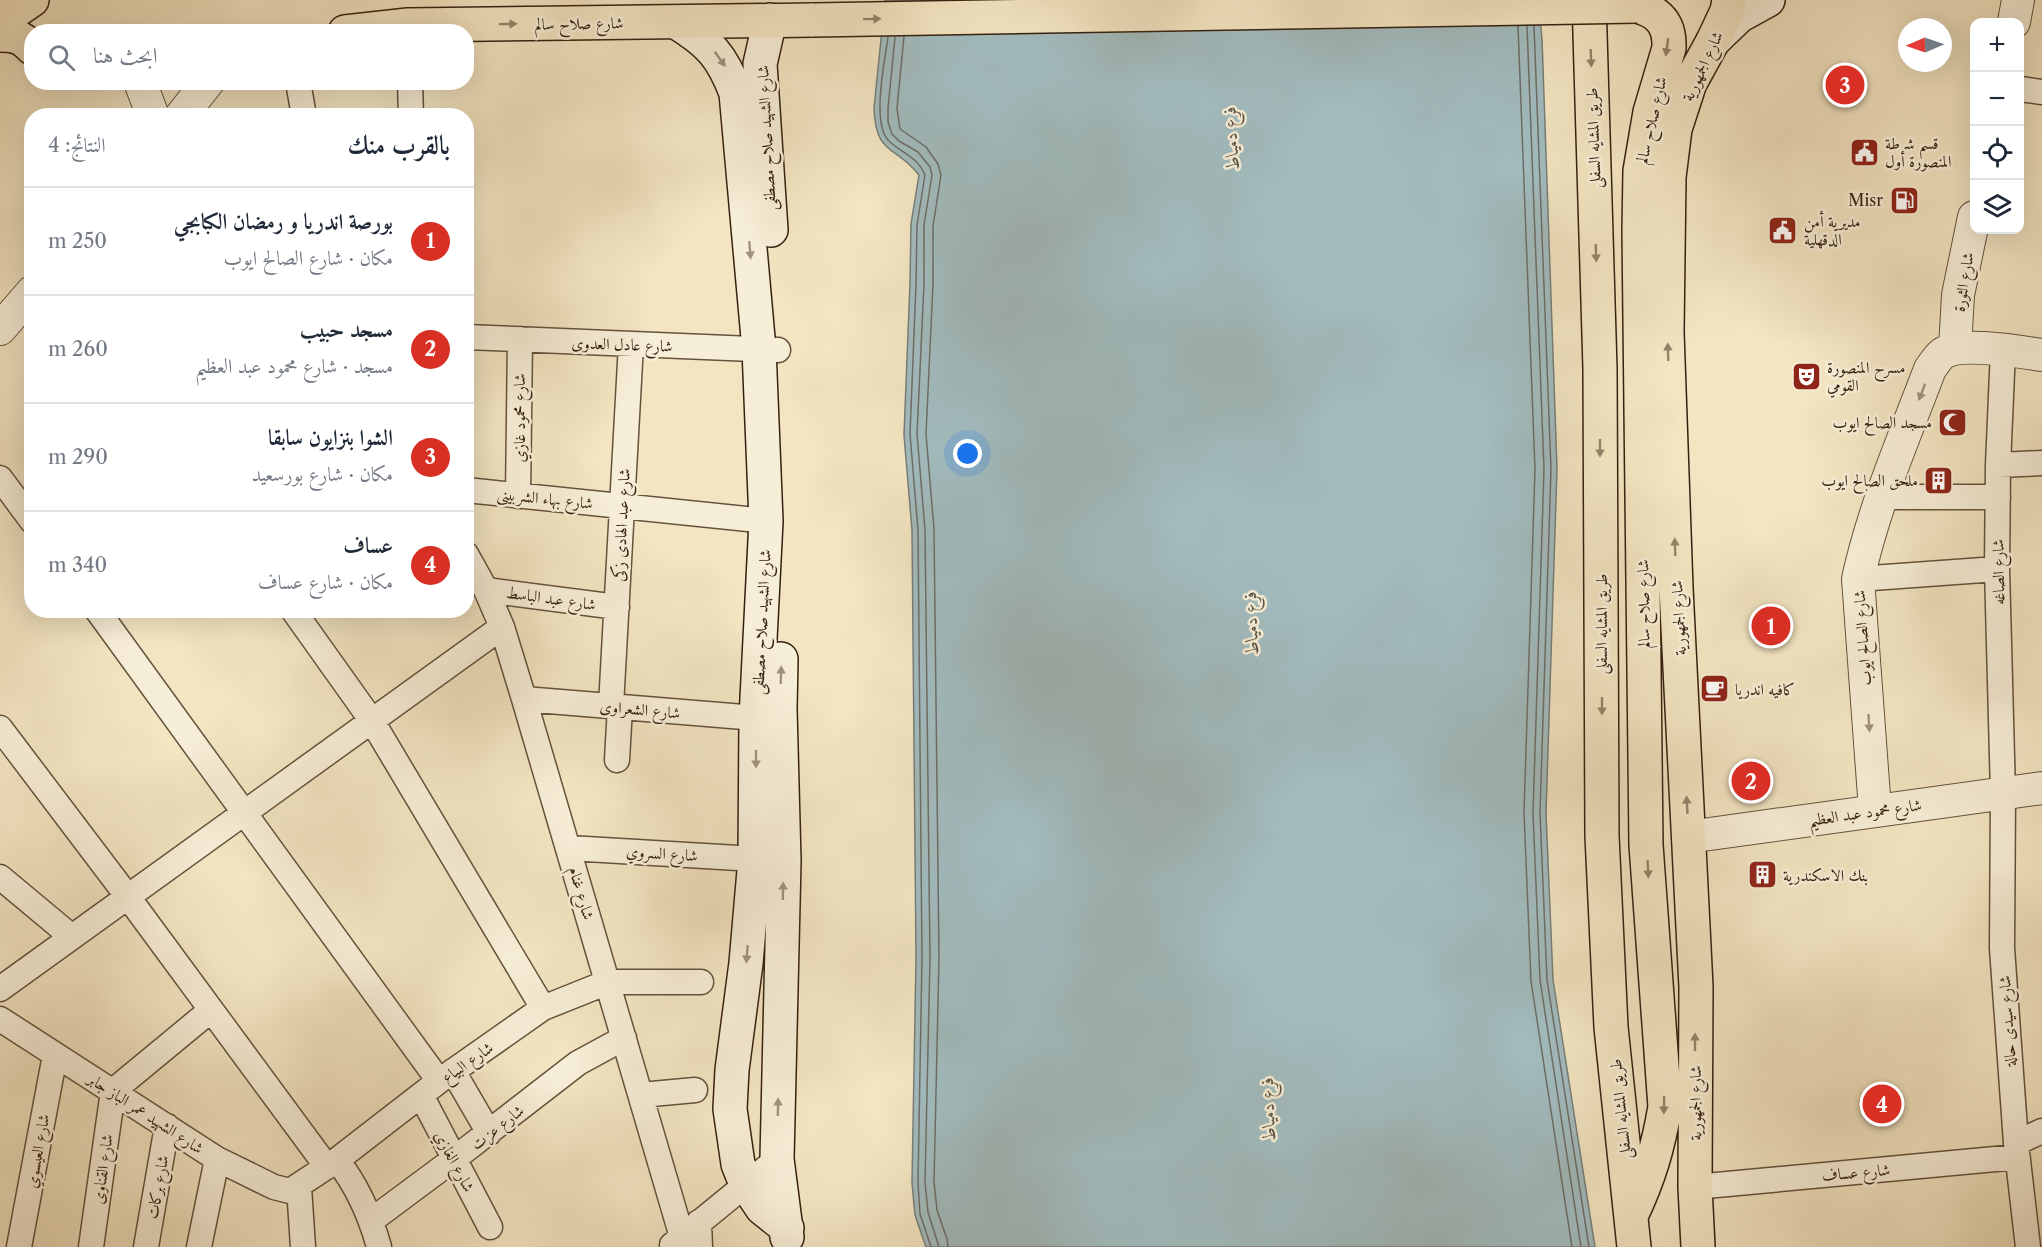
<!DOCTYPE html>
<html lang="ar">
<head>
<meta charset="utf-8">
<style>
  body { margin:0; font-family:"Libre Caslon Text",Amiri,serif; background:#f2f2f3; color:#1f2937; direction:rtl }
  .controls { position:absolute; right:18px; top:18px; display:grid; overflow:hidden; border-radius:12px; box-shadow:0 6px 24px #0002 }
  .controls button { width:54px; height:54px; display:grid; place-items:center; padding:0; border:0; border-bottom:2px solid #e0e1e3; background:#fff; color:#1f2937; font:30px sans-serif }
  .compass { position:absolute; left:1898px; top:18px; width:54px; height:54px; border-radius:50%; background:#fff; box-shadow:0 6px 24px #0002; rotate:268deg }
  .you { position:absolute; left:968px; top:454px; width:21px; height:21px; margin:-15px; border:4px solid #fff; border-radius:50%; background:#1a73e8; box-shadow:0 0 0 9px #1a73e833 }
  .badge { display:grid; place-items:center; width:39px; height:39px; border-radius:50%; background:#d93025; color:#fff; font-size:20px; font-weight:700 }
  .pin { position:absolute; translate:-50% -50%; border:3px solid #fff; box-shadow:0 2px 6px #0006 }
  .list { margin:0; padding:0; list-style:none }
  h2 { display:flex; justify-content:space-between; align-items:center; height:78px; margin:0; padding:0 24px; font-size:26px }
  h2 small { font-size:20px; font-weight:400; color:#747a83 }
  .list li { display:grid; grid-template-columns:39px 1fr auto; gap:18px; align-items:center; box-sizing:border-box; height:108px; padding:0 24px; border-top:2px solid #e0e1e3 }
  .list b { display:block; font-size:22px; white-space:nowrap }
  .list p { margin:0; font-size:20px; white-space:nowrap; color:#747a83 }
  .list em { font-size:20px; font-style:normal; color:#747a83 }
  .icon { flex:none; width:33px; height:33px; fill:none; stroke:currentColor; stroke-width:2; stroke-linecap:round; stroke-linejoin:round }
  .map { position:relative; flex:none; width:2042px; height:1247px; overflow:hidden; direction:ltr }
  .search { position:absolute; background:#fff; box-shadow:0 6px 24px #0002; left:24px; top:24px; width:450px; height:66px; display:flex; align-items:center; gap:15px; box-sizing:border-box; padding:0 21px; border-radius:24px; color:#747a83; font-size:22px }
  .panel { position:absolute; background:#fff; box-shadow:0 6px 24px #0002; left:24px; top:108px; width:450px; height:510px; border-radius:24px; direction:rtl }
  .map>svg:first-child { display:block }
</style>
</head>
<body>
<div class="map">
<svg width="2042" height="1247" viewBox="0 0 2042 1247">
  <rect width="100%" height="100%" fill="#f3e5c2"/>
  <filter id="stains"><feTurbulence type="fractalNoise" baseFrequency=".00333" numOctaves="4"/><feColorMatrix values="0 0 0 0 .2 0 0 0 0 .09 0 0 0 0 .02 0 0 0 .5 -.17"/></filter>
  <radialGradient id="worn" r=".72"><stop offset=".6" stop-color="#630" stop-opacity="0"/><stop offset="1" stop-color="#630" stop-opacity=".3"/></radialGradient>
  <path fill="#a2bcbf" stroke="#767e79" stroke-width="1.5" d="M885,0H1538L1542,39L1557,469L1546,813L1553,980L1595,1247H926L915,1215L912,1183L916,958L912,530L904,435L910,283L911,224L919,175C895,144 876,157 874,108Z"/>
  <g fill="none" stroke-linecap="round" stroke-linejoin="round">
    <path stroke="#6c6e68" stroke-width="1.5" d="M1518,26L1535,469L1524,813L1531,981L1572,1247
      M1527,26L1544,469L1533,813L1540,980L1581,1247
      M1534,26L1551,469L1540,813L1547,980L1589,1247
      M904,36L897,108L900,129L926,147L938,164L941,175L933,226V284L926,434L934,529L939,958L934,1182L937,1210L947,1239L948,1247
      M888,37C885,60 871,124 889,141C901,153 918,157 925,175L917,225L916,284L910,434L918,530L922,958L918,1183L920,1214L931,1247
      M895,37L888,108V122L892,134L899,141L918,152L930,167L932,175L924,225V284L917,434L925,530L930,958L925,1182L928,1212L939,1247"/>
    <defs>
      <path id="minor" d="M298,82L304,116
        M410,82L411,116
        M2020,89L2042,92
        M466,337L778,350
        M2003,350L1998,465L1997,569L2003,794L2002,948L2016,1143L2028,1247
        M1998,465L2042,463
        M0,478L32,521
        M466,490L766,521
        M518,496L520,339
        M1881,497H1998
        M466,554L486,590L502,627L524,699L682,1237
        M1858,579L1997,569
        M486,590L617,607
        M97,610L439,1081
        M293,610L372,721L543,1008
        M524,699L756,718
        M611,706L631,344
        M0,728L128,897L327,1167
        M617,760L620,707
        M569,848L755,859
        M0,877L72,937
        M0,989L502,627
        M0,1019L217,1159L274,1187L290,1191L337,1160L439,1081L543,1008L608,982H701
        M453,1071L489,1133
        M421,1095L490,1227
        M641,1095L695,1090
        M2016,1143L2042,1131
        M337,1160C358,1187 370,1214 379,1247
        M299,1187L303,1247
        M1695,1187L2017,1157
        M372,1220L454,1159L578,1063L624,1038
        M699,1222L700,1247
        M672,1245L777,1159
        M19,1247L55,1055
        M91,1247L113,1091L211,1010
        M146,1247L167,1126
        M199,1247L217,1159"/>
      <path id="tertiary" d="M2014,22L2018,0
        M140,82L153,116
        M181,116L208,82
        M0,329L32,292
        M1955,348L1958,295L1974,217
        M1875,810L1858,579C1874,506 1904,438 1930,369C1934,364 1938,357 1942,354C1959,341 2020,352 2042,355
        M1688,837L2042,788"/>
      <path id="secondary" d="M770,20L760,64L771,230
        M676,22C710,43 722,56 736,93L759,349L766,521L756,718L755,859L746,963L732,1070L730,1109L738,1164L746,1184L762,1208L787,1228
        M1713,41L1739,16L1768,0
        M781,659L780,709L784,861L777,1159L787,1237"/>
      <path id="primary" d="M1589,0L1600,369L1602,836L1611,1027L1634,1247
        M0,11H16L32,0
        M345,32L408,25L813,20
        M0,35C15,35 22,37 32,48
        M1631,1216C1649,1178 1658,1148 1665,1107L1646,845L1639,231L1640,171L1650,112L1669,48C1670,24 1659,12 1637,6
        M1698,1247L1695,1187L1696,987L1676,588L1667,332L1669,177L1675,129L1690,83L1713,41L1727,11L1729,0"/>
    </defs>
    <use href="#minor" stroke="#64523c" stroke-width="27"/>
    <use href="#tertiary" stroke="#64523c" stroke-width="34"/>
    <use href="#secondary" stroke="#352110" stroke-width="36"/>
    <use href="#primary" stroke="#352110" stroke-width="36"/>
    <use href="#minor" stroke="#f7eed7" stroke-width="24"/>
    <use href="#tertiary" stroke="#f7eed7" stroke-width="32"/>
    <use href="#secondary" stroke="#f7eed7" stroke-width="33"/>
    <use href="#primary" stroke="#f3e5c2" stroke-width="33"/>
    <defs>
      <path id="primary-bridge" d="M813,20L1637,6"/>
    </defs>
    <use href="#primary-bridge" stroke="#352110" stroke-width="36" stroke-linecap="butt"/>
    <use href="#primary-bridge" stroke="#f3e5c2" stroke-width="33"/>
  </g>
  <defs><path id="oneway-solid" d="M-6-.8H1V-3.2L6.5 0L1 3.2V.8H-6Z" transform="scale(1.5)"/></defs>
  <g fill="#948369">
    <use href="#oneway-solid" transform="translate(872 19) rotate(-1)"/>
    <use href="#oneway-solid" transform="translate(508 24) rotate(-1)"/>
    <use href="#oneway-solid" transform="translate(1667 47) rotate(98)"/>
    <use href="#oneway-solid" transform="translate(1591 58) rotate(88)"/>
    <use href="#oneway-solid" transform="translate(1596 253) rotate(88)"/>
    <use href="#oneway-solid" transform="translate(1668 352) rotate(-92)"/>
    <use href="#oneway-solid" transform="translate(1600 448) rotate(90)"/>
    <use href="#oneway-solid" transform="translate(1675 547) rotate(-92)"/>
    <use href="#oneway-solid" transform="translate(1602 706) rotate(90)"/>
    <use href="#oneway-solid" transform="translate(1687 805) rotate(-93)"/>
    <use href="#oneway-solid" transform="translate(1648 869) rotate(87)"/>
    <use href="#oneway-solid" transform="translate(1695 1042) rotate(-90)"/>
    <use href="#oneway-solid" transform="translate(1664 1105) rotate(91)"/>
  </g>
  <g fill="#a0927d">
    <use href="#oneway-solid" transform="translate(720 59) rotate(54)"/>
    <use href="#oneway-solid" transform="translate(750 250) rotate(85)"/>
    <use href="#oneway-solid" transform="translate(1922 392) rotate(111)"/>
    <use href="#oneway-solid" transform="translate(781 675) rotate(-88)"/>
    <use href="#oneway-solid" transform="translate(1869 723) rotate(86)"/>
    <use href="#oneway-solid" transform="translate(756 759) rotate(90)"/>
    <use href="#oneway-solid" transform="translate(783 891) rotate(-89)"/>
    <use href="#oneway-solid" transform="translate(747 954) rotate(95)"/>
    <use href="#oneway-solid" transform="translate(778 1107) rotate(-89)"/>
  </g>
  <defs>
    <symbol id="civic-square" viewBox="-11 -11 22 22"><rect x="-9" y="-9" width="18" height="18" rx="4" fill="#8f2418" stroke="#f7eed7"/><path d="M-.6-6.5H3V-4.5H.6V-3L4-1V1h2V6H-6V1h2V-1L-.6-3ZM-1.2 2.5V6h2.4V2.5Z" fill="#fff"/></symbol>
    <symbol id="fuel-square" viewBox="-11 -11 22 22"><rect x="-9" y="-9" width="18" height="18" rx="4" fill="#8f2418" stroke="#f7eed7"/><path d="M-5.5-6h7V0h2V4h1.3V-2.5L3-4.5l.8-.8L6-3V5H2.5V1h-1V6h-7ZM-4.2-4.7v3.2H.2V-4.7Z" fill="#fff"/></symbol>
    <symbol id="theatre-square" viewBox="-11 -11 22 22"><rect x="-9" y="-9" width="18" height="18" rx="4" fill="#8f2418" stroke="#f7eed7"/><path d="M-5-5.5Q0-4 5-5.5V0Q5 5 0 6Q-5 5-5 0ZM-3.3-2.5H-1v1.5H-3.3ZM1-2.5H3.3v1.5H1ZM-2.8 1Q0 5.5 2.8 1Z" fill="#fff"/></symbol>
    <symbol id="mosque-square" viewBox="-11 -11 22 22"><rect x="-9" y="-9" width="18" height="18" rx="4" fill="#8f2418" stroke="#f7eed7"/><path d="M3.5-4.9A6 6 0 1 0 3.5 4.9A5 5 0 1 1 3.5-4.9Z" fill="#fff"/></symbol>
    <symbol id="building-square" viewBox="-11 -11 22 22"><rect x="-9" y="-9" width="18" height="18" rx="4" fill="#8f2418" stroke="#f7eed7"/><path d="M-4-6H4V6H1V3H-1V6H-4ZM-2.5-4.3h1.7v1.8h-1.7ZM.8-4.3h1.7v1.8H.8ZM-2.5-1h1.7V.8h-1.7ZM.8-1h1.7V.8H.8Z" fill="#fff"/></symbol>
    <symbol id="cafe-square" viewBox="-11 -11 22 22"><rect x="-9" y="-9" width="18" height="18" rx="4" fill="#8f2418" stroke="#f7eed7"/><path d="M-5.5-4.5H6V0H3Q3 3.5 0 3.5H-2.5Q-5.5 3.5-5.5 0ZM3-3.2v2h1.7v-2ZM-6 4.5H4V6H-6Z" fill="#fff"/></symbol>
  </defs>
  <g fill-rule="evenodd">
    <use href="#civic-square" x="1848" y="136" width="33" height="33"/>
    <use href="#fuel-square" x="1888" y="184" width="33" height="33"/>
    <use href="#civic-square" x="1766" y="214" width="33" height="33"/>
    <use href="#theatre-square" x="1790" y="360" width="33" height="33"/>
    <use href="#mosque-square" x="1936" y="406" width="33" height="33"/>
    <use href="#building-square" x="1922" y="464" width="33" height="33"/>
    <use href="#cafe-square" x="1698" y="672" width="33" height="33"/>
    <use href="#building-square" x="1746" y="858" width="33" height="33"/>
  </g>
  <g text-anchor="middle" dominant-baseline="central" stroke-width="5" stroke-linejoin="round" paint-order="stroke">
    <g font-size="16" fill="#352110" stroke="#f7eed7">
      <text transform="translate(579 23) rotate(-1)">شارع صلاح سالم</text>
      <text transform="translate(1702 66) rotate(-65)">شارع الجمهورية</text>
      <text transform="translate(1651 120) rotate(-77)">شارع صلاح سالم</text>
      <text transform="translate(766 138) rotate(-93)">شارع الشهيد صلاح مصطفى</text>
      <text transform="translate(1593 138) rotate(-92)">طريق المشايه السفلى</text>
      <text transform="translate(1963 282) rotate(-81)">شارع الثورة</text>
      <text transform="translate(622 344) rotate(2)">شارع عادل العدوى</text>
      <text transform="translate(519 418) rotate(-90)">شارع محمود غازي</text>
      <text transform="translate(545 498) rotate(6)">شارع بهاء الشربينى</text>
      <text transform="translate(621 525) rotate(-87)">شارع عبد الهادى زكى</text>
      <text transform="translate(1998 572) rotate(-91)">شارع الصاغه</text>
      <text transform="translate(551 598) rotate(8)">شارع عبد الباسط</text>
      <text transform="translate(1643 604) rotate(-91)">شارع صلاح سالم</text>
      <text transform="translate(1678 618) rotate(-93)">شارع الجمهورية</text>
      <text transform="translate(761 622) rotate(-87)">شارع الشهيد صلاح مصطفى</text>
      <text transform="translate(1601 624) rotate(-90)">طريق المشايه السفلى</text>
      <text transform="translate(1862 638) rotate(-94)">شارع الصالح ايوب</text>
      <text transform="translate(640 709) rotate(5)">شارع الشعراوى</text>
      <text transform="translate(1865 812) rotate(-8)">شارع محمود عبد العظيم</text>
      <text transform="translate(662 853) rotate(4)">شارع السروي</text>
      <text transform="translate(582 893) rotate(74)">شارع غنام</text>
      <text transform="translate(2007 1021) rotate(-94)">شارع سيدى حالة</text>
      <text transform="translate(467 1062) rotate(-35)">شارع البياع</text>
      <text transform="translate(1695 1103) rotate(-90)">شارع الجمهورية</text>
      <text transform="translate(1620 1109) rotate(-96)">طريق المشايه السفلى</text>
      <text transform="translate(146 1113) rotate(33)">شارع الشهيد عمر الباز جابر</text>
      <text transform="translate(497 1127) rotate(-38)">شارع عزت</text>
      <text transform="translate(37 1151) rotate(-80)">شارع العيسوي</text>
      <text transform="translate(455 1161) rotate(62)">شارع الغازي</text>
      <text transform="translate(102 1169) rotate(-82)">شارع القناوى</text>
      <text transform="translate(1856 1172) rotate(-5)">شارع عساف</text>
      <text transform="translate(157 1187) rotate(-80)">شارع بركات</text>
    </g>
    <g font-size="16" fill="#352110" stroke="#f7eed7" text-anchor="start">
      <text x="1885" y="143">قسم شرطة<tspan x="1885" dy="18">المنصورة أول</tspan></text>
      <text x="1883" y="200" text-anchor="end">Misr</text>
      <text x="1804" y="221">مديرية أمن<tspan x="1804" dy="18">الدقهلية</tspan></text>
      <text x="1827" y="367">مسرح المنصورة<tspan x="1827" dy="18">القومي</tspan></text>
      <text x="1932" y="422" text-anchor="end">مسجد الصالح ايوب</text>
      <text x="1918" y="480" text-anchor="end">ملحق الصالح ايوب</text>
      <text x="1735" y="689">كافيه اندريا</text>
      <text x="1783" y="875">بنك الاسكندرية</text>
    </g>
    <g font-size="18" font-style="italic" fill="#565045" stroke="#f7eed7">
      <text transform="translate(1231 138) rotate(-93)">فرع دمياط</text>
      <text transform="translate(1251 623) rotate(-92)">فرع دمياط</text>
      <text transform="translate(1268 1109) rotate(-92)">فرع دمياط</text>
    </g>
  </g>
  <rect width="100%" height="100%" filter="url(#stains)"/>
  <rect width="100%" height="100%" fill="url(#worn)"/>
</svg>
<div class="controls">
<button>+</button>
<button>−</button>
<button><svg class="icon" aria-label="locate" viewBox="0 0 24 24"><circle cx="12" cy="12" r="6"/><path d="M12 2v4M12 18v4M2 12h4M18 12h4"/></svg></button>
<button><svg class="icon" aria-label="layers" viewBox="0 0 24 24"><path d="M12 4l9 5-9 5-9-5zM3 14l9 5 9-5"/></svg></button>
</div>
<svg class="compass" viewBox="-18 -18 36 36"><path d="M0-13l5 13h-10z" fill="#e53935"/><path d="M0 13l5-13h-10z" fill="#747a83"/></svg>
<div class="you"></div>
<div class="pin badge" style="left:1771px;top:626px">1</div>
<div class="pin badge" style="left:1751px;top:781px">2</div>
<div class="pin badge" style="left:1845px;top:85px">3</div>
<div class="pin badge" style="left:1882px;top:1104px">4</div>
<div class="search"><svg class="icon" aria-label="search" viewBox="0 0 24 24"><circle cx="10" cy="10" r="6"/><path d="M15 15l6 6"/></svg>ابحث هنا</div>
<section class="panel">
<h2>بالقرب منك<small>النتائج: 4</small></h2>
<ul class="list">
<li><span class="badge">1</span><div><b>بورصة اندريا و رمضان الكبابجي</b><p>مكان · شارع الصالح ايوب</p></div><em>250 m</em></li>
<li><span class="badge">2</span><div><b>مسجد حبيب</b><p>مسجد · شارع محمود عبد العظيم</p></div><em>260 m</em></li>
<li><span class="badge">3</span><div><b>الشوا بنزايون سابقا</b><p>مكان · شارع بورسعيد</p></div><em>290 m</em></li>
<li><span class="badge">4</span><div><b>عساف</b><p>مكان · شارع عساف</p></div><em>340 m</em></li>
</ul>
</section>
</div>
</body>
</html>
